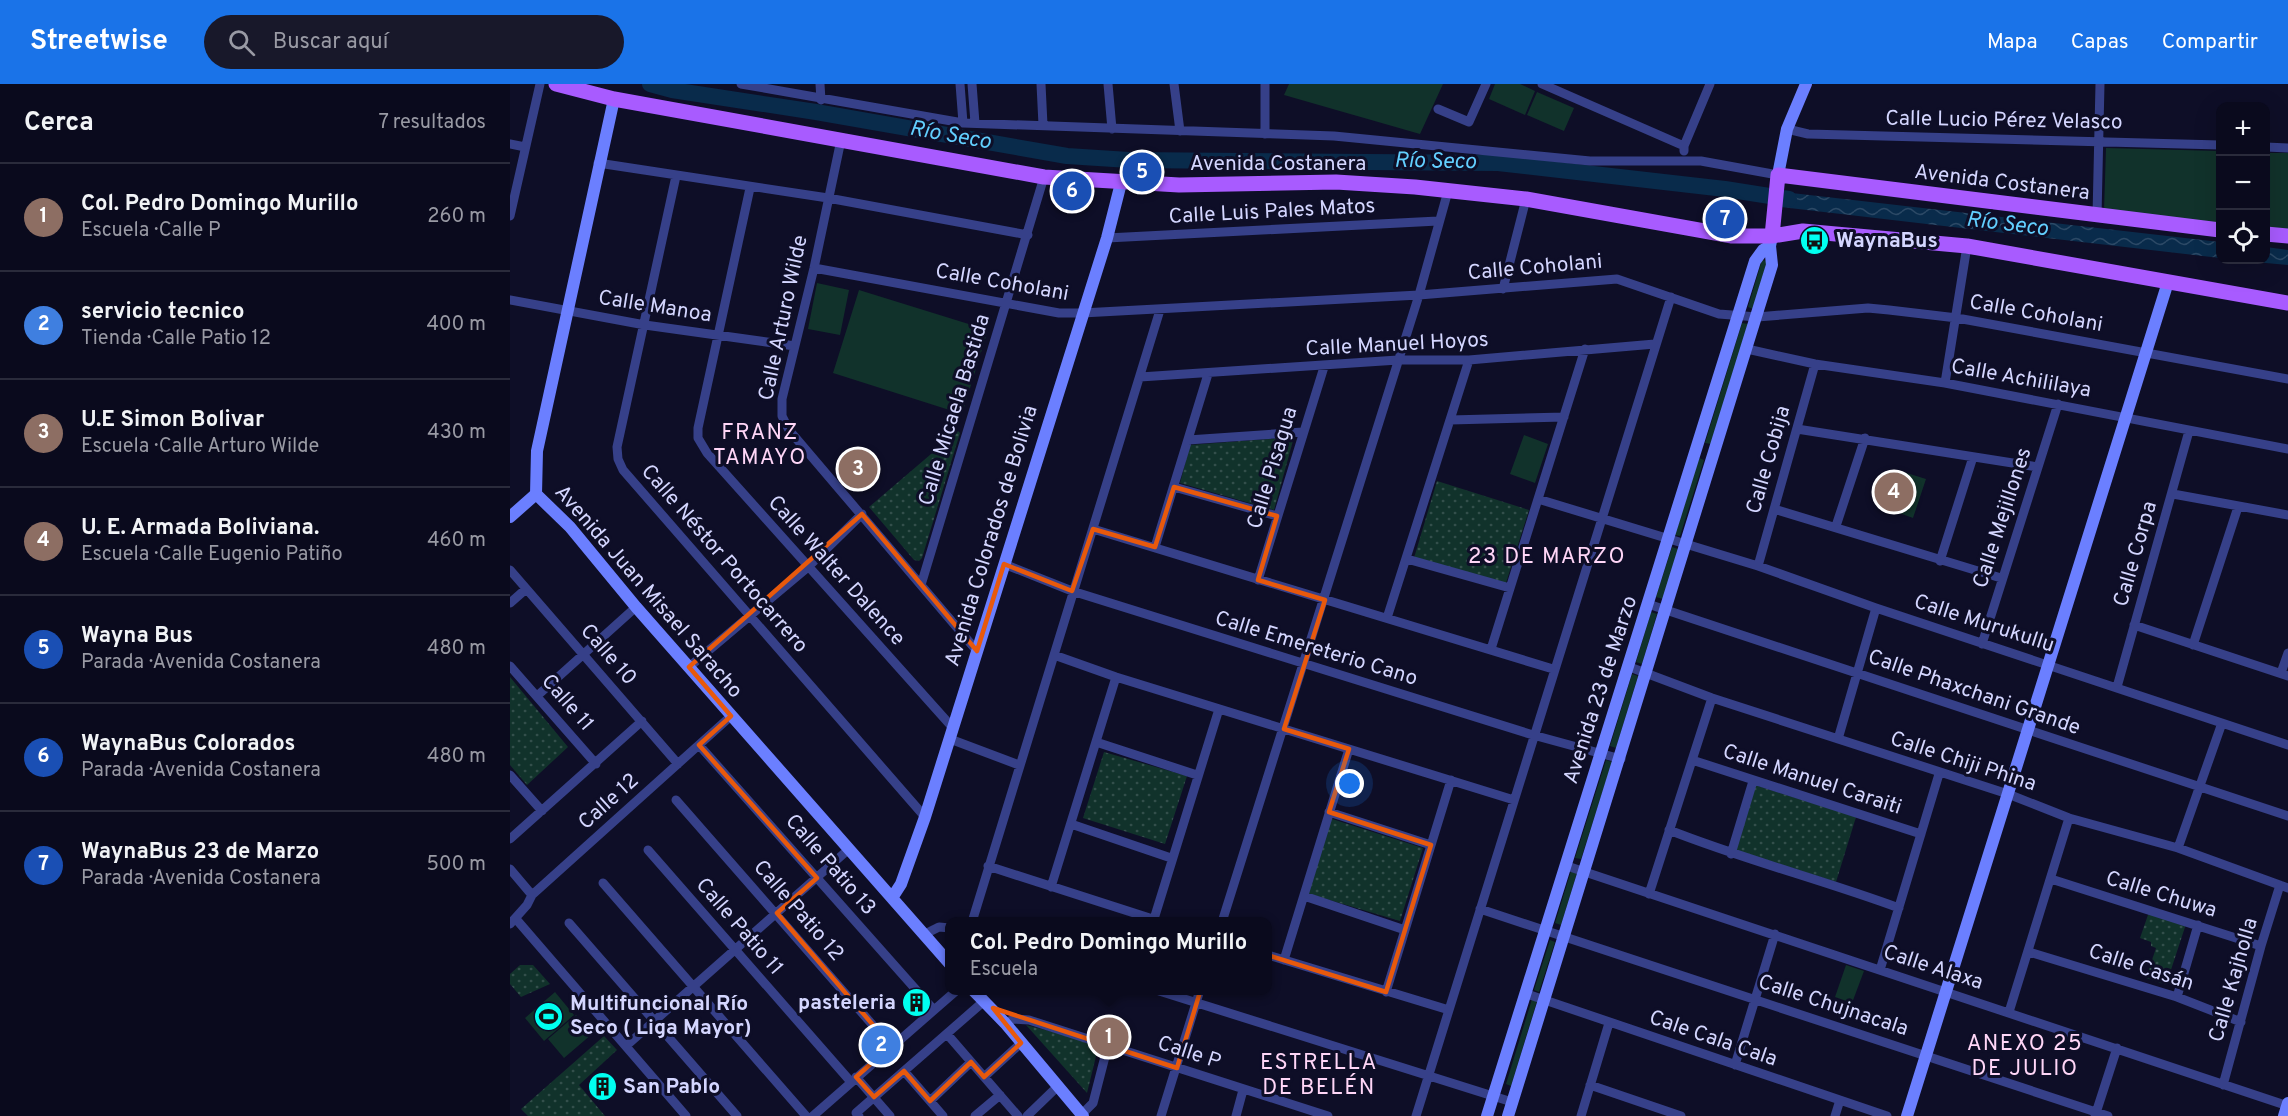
<!DOCTYPE html>
<html lang="es">
<head>
<meta charset="utf-8">
<style>
  body { margin:0; font-family:Overpass,sans-serif; background:#18182a; color:#f1f3f6 }
  .controls { position:absolute; right:18px; top:18px; display:grid; overflow:hidden; border-radius:12px; box-shadow:0 6px 24px #0002 }
  .controls button { width:54px; height:54px; display:grid; place-items:center; padding:0; border:0; border-bottom:2px solid #2a2b3b; background:#0a0a1d; color:#f1f3f6; font:30px sans-serif }
  .you { position:absolute; left:840px; top:700px; width:21px; height:21px; margin:-15px; border:4px solid #fff; border-radius:50%; background:#1a73e8; box-shadow:0 0 0 9px #1a73e833 }
  .badge { display:grid; place-items:center; width:39px; height:39px; border-radius:50%; background:#1a73e8; color:#fff; font-size:20px; font-weight:700 }
  .pin { position:absolute; translate:-50% -50%; border:3px solid #fff; box-shadow:0 2px 6px #0006 }
  .popup { position:absolute; left:435px; top:833px; width:327px; height:78px; box-sizing:border-box; display:grid; place-content:center; border-radius:12px; background:#0a0a1d; filter:drop-shadow(0 2px 4px #0005); font-size:20px; white-space:nowrap; color:#999aa4 }
  .popup b { font-size:22px; color:#f1f3f6 }
  .popup::after { content:''; position:absolute; left:50%; top:100%; margin-left:-12px; border:12px solid transparent; border-top-color:#0a0a1d }
  .list { margin:0; padding:0; list-style:none }
  h2 { display:flex; justify-content:space-between; align-items:center; height:78px; margin:0; padding:0 24px; font-size:26px }
  h2 small { font-size:20px; font-weight:400; color:#999aa4 }
  .list li { display:grid; grid-template-columns:39px 1fr auto; gap:18px; align-items:center; box-sizing:border-box; height:108px; padding:0 24px; border-top:2px solid #2a2b3b }
  .list b { display:block; font-size:22px; white-space:nowrap }
  .list p { margin:0; font-size:20px; white-space:nowrap; color:#999aa4 }
  .list em { font-size:20px; font-style:normal; color:#999aa4 }
  .icon { flex:none; width:33px; height:33px; fill:none; stroke:currentColor; stroke-width:2; stroke-linecap:round; stroke-linejoin:round }
  .map { position:relative; flex:none; width:1778px; height:1032px; overflow:hidden }
  header { display:flex; align-items:center; gap:36px; box-sizing:border-box; height:84px; padding:0 30px; background:#1a73e8; color:#fff }
  header strong { font-size:28px }
  nav { display:flex; gap:33px; margin-inline-start:auto; font-size:21px }
  .search { width:420px; height:54px; background:#18182a; display:flex; align-items:center; gap:15px; box-sizing:border-box; padding:0 21px; border-radius:33px; color:#999aa4; font-size:22px }
  main { display:flex }
  aside { flex:1; background:#0a0a1d }
  .map>svg:first-child { display:block }
</style>
</head>
<body>
<header>
<strong>Streetwise</strong>
<div class="search"><svg class="icon" aria-label="search" viewBox="0 0 24 24"><circle cx="10" cy="10" r="6"/><path d="M15 15l6 6"/></svg>Buscar aquí</div>
<nav><a>Mapa</a><a>Capas</a><a>Compartir</a></nav>
</header>
<main>
<aside>
<h2>Cerca<small>7 resultados</small></h2>
<ul class="list">
<li><span class="badge" style="background:#8d6e63">1</span><div><b>Col. Pedro Domingo Murillo</b><p>Escuela · Calle P</p></div><em>260 m</em></li>
<li><span class="badge" style="background:#3f7fe0">2</span><div><b>servicio tecnico</b><p>Tienda · Calle Patio 12</p></div><em>400 m</em></li>
<li><span class="badge" style="background:#8d6e63">3</span><div><b>U.E Simon Bolivar</b><p>Escuela · Calle Arturo Wilde</p></div><em>430 m</em></li>
<li><span class="badge" style="background:#8d6e63">4</span><div><b>U. E. Armada Boliviana.</b><p>Escuela · Calle Eugenio Patiño</p></div><em>460 m</em></li>
<li><span class="badge" style="background:#1a4fb4">5</span><div><b>Wayna Bus</b><p>Parada · Avenida Costanera</p></div><em>480 m</em></li>
<li><span class="badge" style="background:#1a4fb4">6</span><div><b>WaynaBus Colorados</b><p>Parada · Avenida Costanera</p></div><em>480 m</em></li>
<li><span class="badge" style="background:#1a4fb4">7</span><div><b>WaynaBus 23 de Marzo</b><p>Parada · Avenida Costanera</p></div><em>500 m</em></li>
</ul>
</aside>
<div class="map">
<svg width="1778" height="1032" viewBox="0 0 1778 1032">
  <defs>
    <pattern id="park-dots" width="8" height="8" patternUnits="userSpaceOnUse" patternTransform="scale(1.5)"><rect width="8" height="8" fill="#11322b"/><path d="M2 2h.1M6 6h.1" fill="none" stroke="#334f4b" stroke-width="1.8" stroke-linecap="round"/></pattern>
    <pattern id="water-waves" width="16" height="10" patternUnits="userSpaceOnUse" patternTransform="scale(1.5)"><rect width="16" height="10" fill="#092b4b"/><path d="M0 5q4-4 8 0t8 0" fill="none" stroke="#2c4966"/></pattern>
  </defs>
  <rect width="100%" height="100%" fill="#0e0e27"/>
  <path fill="#11322b" d="M779,0H933L910,50L774,11Z
    M985,0H1010L1025,7L1015,31L979,15Z
    M1027,8L1064,24L1054,47L1017,31Z
    M1596,64L1710,67V139L1594,126Z
    M1756,69H1778V145L1756,143Z
    M1252,176L1257,177L1243,225L1238,223Z
    M307,199L339,206L330,251L298,245Z
    M349,206L478,246L452,330L323,289Z
    M1232,239L1238,240L1201,360L1195,359Z
    M1014,351L1038,360L1025,399L1000,390Z
    M1189,374L1194,376L1170,452L1165,451Z
    M1387,386L1416,395L1403,434L1375,424Z
    M1162,463L1168,465L1153,515L1146,513Z
    M1141,528L1147,530L1132,580L1126,578Z
    M1122,590L1128,592L1106,664L1100,662Z
    M1096,676L1102,678L1071,775L1065,774Z
    M1061,787L1067,789L1051,841L1045,839Z
    M1040,856L1045,858L1029,908L1024,906Z
    M1336,881L1354,887L1342,919L1325,913Z
    M45,908L64,931L34,957L15,934Z
    M1022,915L1027,917L1001,1002L996,1000Z
    M66,931L82,950L54,974L38,955Z"/>
  <path fill="url(#park-dots)" d="M448,347L450,349L412,474L409,477L404,476L359,423Z
    M784,353L764,426L670,399L680,361Z
    M927,397L1019,426L995,502L904,474Z
    M0,593L58,663L17,701L0,681Z
    M594,668L677,692L655,760L573,734Z
    M1245,701L1346,733L1326,798L1225,766Z
    M819,734L913,764L890,837L796,809Z
    M1639,828L1676,840L1656,901L1636,894L1646,864L1641,862V858L1630,854Z
    M10,881H23L40,900L11,913L0,900V890Z
    M516,941L589,960L577,1009Z
    M94,952L107,966L69,1001L95,1032H18L11,1025Z"/>
  <path fill="url(#water-waves)" d="M1273,108L1710,158V174L1271,123Z
    M1756,163L1778,166V181L1723,176H1756Z"/>
  <g fill="none" stroke-linecap="round" stroke-linejoin="round">
    <path stroke="#092b4b" stroke-width="16" d="M140,0L162,6L306,28L557,72L619,76L988,79L1215,105L1279,115"/>
    <path stroke="#364089" stroke-width="9" d="M231,0L453,39L824,52L1080,77H1191L1268,91
      M310,0L311,16
      M450,0L453,39
      M462,0L465,39
      M531,0L533,41
      M598,0L602,45
      M664,0L670,47
      M755,0V50
      M1032,0L1174,62
      M928,25L959,38L976,0
      M1277,45L1298,50L1710,61
      M331,56L304,184L272,315V332L279,346L467,567
      M0,60L15,63
      M1756,63L1778,64
      M1174,67V62L1200,0
      M88,79L318,114L518,151
      M166,92L107,363L108,375L113,386L415,733
      M240,104L188,344V354L197,369L443,644
      M0,132L30,0
      M1587,132L1590,0
      M597,154L928,137
      M304,184L549,229H572L909,211L1107,195L1209,230L1247,233L1358,224L1379,226L1447,234L1778,295
      M993,205L1016,115
      M0,216L135,241L285,262
      M1237,265L1305,280L1435,299L1778,365
      M630,293L888,276H959L1145,260
      M1435,299L1457,162
      M940,336L1054,333
      M1287,345L1528,383
      M678,356L793,348
      M664,403L767,432
      M1663,410L1778,431
      M1028,415L1248,482L1366,524L1778,661
      M1264,425L1491,494
      M1326,442L1355,354
      M583,445L1043,585
      M645,463L698,290
      M897,475L1000,504
      M1430,477L1463,373
      M494,480L562,507L1023,651L1111,675
      M1248,482L1305,280
      M0,486L168,680
      M748,496L814,283
      M411,501L534,93
      M0,519L16,505
      M1138,520L1778,732
      M877,534L959,276
      M1624,541L1778,592
      M1472,560L1548,320
      M1683,561L1728,423
      M981,565L1075,265
      M544,571L606,593L1004,716
      M0,582L86,680
      M1117,582L1202,614L1498,710L1559,734L1668,764L1778,804
      M179,583L298,483L352,430
      M1771,589L1778,569
      M1607,603L1679,347
      M27,612L126,523
      M440,655L509,681
      M1328,655L1366,524
      M586,658L687,691
      M189,661L424,926
      M1182,676L1411,750
      M0,691L32,727
      M166,716L381,962
      M819,728L921,761
      M561,740L661,774
      M1159,746C1235,776 1313,796 1389,824
      M0,755L132,637
      M1668,764L1712,639
      M138,766L341,998
      M1221,770L1243,697
      M478,782L652,838
      M1057,782L1778,1022
      M0,785L22,811
      M1541,795L1751,862
      M93,799L296,1032
      M541,803L606,593
      M1139,810L1202,614
      M794,812L895,846
      M970,825L1598,1032
      M6,835L176,1032
      M644,835L709,625
      M462,838L650,226
      M712,838L909,211L938,107
      M59,839L227,1032
      M0,840L17,821L22,811L221,632
      M415,850L429,843L440,844
      M1519,868L1667,913L1731,938
      M758,871L939,926
      M774,876L839,665
      M1370,886L1429,690
      M646,906L1002,1018
      M876,908L941,696
      M1017,910L1377,1032
      M1667,913L1688,841
      M1499,928L1559,734
      M495,939L504,935L519,936L818,1032
      M437,950L508,1032
      M116,962L339,765
      M1225,981L1265,850
      M394,987L433,1032
      M346,993L380,1032
      M474,993L511,959
      M1080,1001L1171,1032
      M1713,1001L1751,862L1770,801
      M420,1017L461,978
      M303,1032L447,906
      M349,1032L346,1029L473,918
      M465,1032L490,1011
      M517,1032L548,1002
      M570,1032L583,1019L598,961
      M651,1032L690,906
      M726,1032L733,1006
      M906,1032L1161,213
      M1071,1032L1099,939
      M1325,1032L1330,1016
      M1585,1032L1607,964"/>
    <path stroke="#6b7fff" stroke-width="12" d="M1268,91L1277,45L1296,0
      M26,410L60,443L126,523L440,880
      M26,410L27,367L104,15
      M0,433L26,410
      M382,814L391,800L415,733L597,154L611,99
      M463,906L495,939L573,1032
      M977,1032L1245,177L1253,166L1260,162
      M998,1032L1262,181L1260,162L1262,152
      M1397,1032L1658,198
      M1774,1032L1778,1019"/>
    <path stroke="#a85bff" stroke-width="15" d="M46,0L104,15L534,93L669,101L826,98L905,103L1016,115L1222,152H1262L1293,147L1457,162L1778,219
      M1756,150L1778,152
      M1262,152L1268,91L1710,146"/>
  </g>
  <path fill="none" stroke="#e8590c" stroke-width="4.5" stroke-linejoin="round" d="M664,403L767,432L748,496L815,516L774,645L839,665L819,728L921,761L876,908L706,855L667,984L483,924L511,959L474,993L461,978L420,1017L394,987L364,1013L346,993L381,962L267,829L307,794L189,661L221,632L179,583L352,430L467,567L494,480L562,507L583,445L645,463Z"/>
  <defs>
    <symbol id="bus-disc" viewBox="-11 -11 22 22"><circle r="9.5" fill="#00fff0" stroke="#0e0e27"/><path d="M-5-6H5V4H4V6H2V4H-2V6H-4V4H-5ZM-3.5-4V0h7V-4ZM-3.5 1.2v1.5H-2V1.2ZM2 1.2v1.5H3.5V1.2Z" fill="#111"/></symbol>
    <symbol id="building-disc" viewBox="-11 -11 22 22"><circle r="9.5" fill="#00fff0" stroke="#0e0e27"/><path d="M-4-6H4V6H1V3H-1V6H-4ZM-2.5-4.3h1.7v1.8h-1.7ZM.8-4.3h1.7v1.8H.8ZM-2.5-1h1.7V.8h-1.7ZM.8-1h1.7V.8H.8Z" fill="#111"/></symbol>
    <symbol id="stadium-disc" viewBox="-11 -11 22 22"><circle r="9.5" fill="#00fff0" stroke="#0e0e27"/><path d="M0-5a6.5 5 0 1 0 0 10a6.5 5 0 1 0 0-10ZM-3.5-1.8h7v3.6h-7Z" fill="#111"/></symbol>
  </defs>
  <g fill-rule="evenodd">
    <use href="#bus-disc" x="1288" y="140" width="33" height="33"/>
    <use href="#building-disc" x="390" y="902" width="33" height="33"/>
    <use href="#stadium-disc" x="22" y="916" width="33" height="33"/>
    <use href="#building-disc" x="76" y="986" width="33" height="33"/>
  </g>
  <g text-anchor="middle" dominant-baseline="central" stroke-width="6" stroke-linejoin="round" paint-order="stroke">
    <g font-size="21" fill="#d4d6ff" stroke="#0e0e27">
      <text transform="translate(1494 37) rotate(1)">Calle Lucio Pérez Velasco</text>
      <text x="768" y="80">Avenida Costanera</text>
      <text transform="translate(1492 99) rotate(7)">Avenida Costanera</text>
      <text transform="translate(762 128) rotate(-3)">Calle Luis Pales Matos</text>
      <text transform="translate(1025 184) rotate(-5)">Calle Coholani</text>
      <text transform="translate(492 199) rotate(10)">Calle Coholani</text>
      <text transform="translate(145 223) rotate(9)">Calle Manoa</text>
      <text transform="translate(1526 230) rotate(10)">Calle Coholani</text>
      <text transform="translate(274 234) rotate(-78)">Calle Arturo Wilde</text>
      <text transform="translate(887 261) rotate(-3)">Calle Manuel Hoyos</text>
      <text transform="translate(1511 295) rotate(10)">Calle Achililaya</text>
      <text transform="translate(445 326) rotate(-73)">Calle Micaela Bastida</text>
      <text transform="translate(1259 376) rotate(-74)">Calle Cobija</text>
      <text transform="translate(763 384) rotate(-73)">Calle Pisagua</text>
      <text transform="translate(1493 434) rotate(-72)">Calle Mejillones</text>
      <text transform="translate(482 452) rotate(-73)">Avenida Colorados de Bolivia</text>
      <text transform="translate(1626 470) rotate(-74)">Calle Corpa</text>
      <text transform="translate(214 475) rotate(49)">Calle Néstor Portocarrero</text>
      <text transform="translate(326 487) rotate(48)">Calle Walter Dalence</text>
      <text transform="translate(138 508) rotate(49)">Avenida Juan Misael Saracho</text>
      <text transform="translate(1474 540) rotate(18)">Calle Murukullu</text>
      <text transform="translate(806 565) rotate(17)">Calle Emereterio Cano</text>
      <text transform="translate(98 571) rotate(49)">Calle 10</text>
      <text transform="translate(1091 606) rotate(-72)">Avenida 23 de Marzo</text>
      <text transform="translate(1464 609) rotate(19)">Calle Phaxchani Grande</text>
      <text transform="translate(57 619) rotate(49)">Calle 11</text>
      <text transform="translate(1453 678) rotate(18)">Calle Chiji Phina</text>
      <text transform="translate(1302 696) rotate(18)">Calle Manuel Caraiti</text>
      <text transform="translate(99 718) rotate(-42)">Calle 12</text>
      <text transform="translate(320 781) rotate(49)">Calle Patio 13</text>
      <text transform="translate(1651 811) rotate(17)">Calle Chuwa</text>
      <text transform="translate(288 827) rotate(49)">Calle Patio 12</text>
      <text transform="translate(229 843) rotate(49)">Calle Patio 11</text>
      <text transform="translate(1423 884) rotate(18)">Calle Alaxa</text>
      <text transform="translate(1631 884) rotate(18)">Calle Casán</text>
      <text transform="translate(1724 896) rotate(-74)">Calle Kajholla</text>
      <text transform="translate(1323 922) rotate(18)">Calle Chujnacala</text>
      <text transform="translate(1203 955) rotate(19)">Cale Cala Cala</text>
      <text transform="translate(679 969) rotate(18)">Calle P</text>
    </g>
    <g font-size="21" font-weight="bold" fill="#d4d6ff" stroke="#0e0e27" text-anchor="start">
      <text x="1326" y="157">WaynaBus</text>
      <text x="386" y="919" text-anchor="end">pasteleria</text>
      <text x="60" y="920">Multifuncional Río<tspan x="60" dy="24">Seco ( Liga Mayor)</tspan></text>
      <text x="113" y="1003">San Pablo</text>
    </g>
    <g font-size="22" font-style="italic" fill="#62cfff" stroke="#0e0e27">
      <text transform="translate(440 52) rotate(10)">Río Seco</text>
      <text transform="translate(925 78) rotate(1)">Río Seco</text>
      <text transform="translate(1497 141) rotate(7)">Río Seco</text>
    </g>
    <g font-size="22" letter-spacing="1.5" fill="#ffd6f7" stroke="#0e0e27">
      <text x="250" y="349">FRANZ<tspan x="250" dy="25">TAMAYO</tspan></text>
      <text x="1037" y="473">23 DE MARZO</text>
      <text x="1515" y="960">ANEXO 25<tspan x="1515" dy="25">DE JULIO</tspan></text>
      <text x="809" y="979">ESTRELLA<tspan x="809" dy="25">DE BELÉN</tspan></text>
    </g>
  </g>
</svg>
<div class="controls">
<button>+</button>
<button>−</button>
<button><svg class="icon" aria-label="locate" viewBox="0 0 24 24"><circle cx="12" cy="12" r="6"/><path d="M12 2v4M12 18v4M2 12h4M18 12h4"/></svg></button>
</div>
<div class="you"></div>
<div class="pin badge" style="left:599px;top:953px;background:#8d6e63">1</div>
<div class="popup"><b>Col. Pedro Domingo Murillo</b>Escuela</div>
<div class="pin badge" style="left:371px;top:961px;background:#3f7fe0">2</div>
<div class="pin badge" style="left:348px;top:385px;background:#8d6e63">3</div>
<div class="pin badge" style="left:1384px;top:408px;background:#8d6e63">4</div>
<div class="pin badge" style="left:632px;top:88px;background:#1a4fb4">5</div>
<div class="pin badge" style="left:562px;top:107px;background:#1a4fb4">6</div>
<div class="pin badge" style="left:1215px;top:135px;background:#1a4fb4">7</div>
</div>
</main>
</body>
</html>
